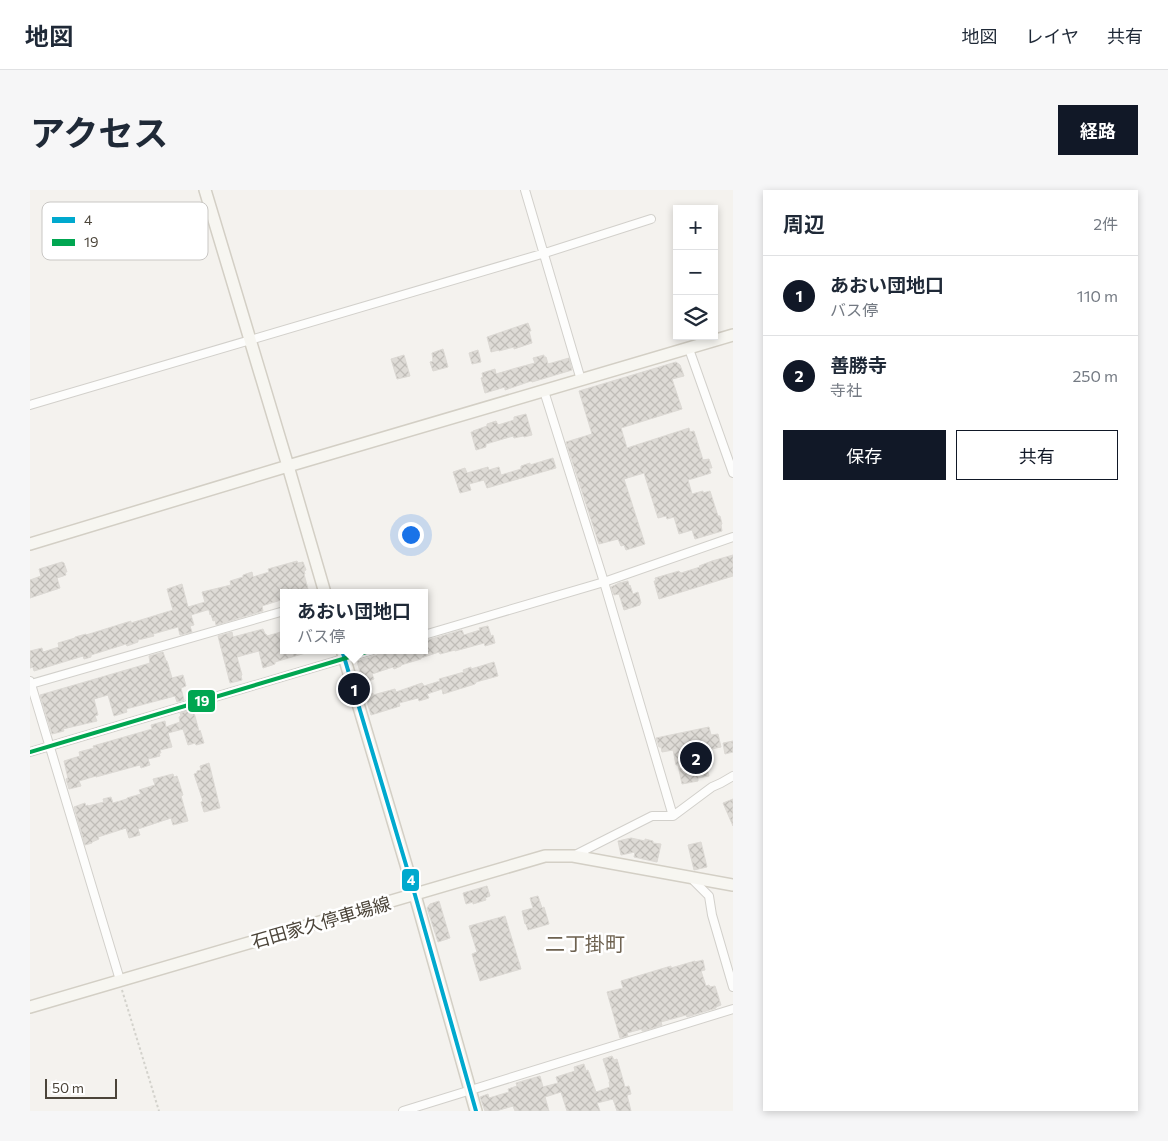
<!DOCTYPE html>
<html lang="ja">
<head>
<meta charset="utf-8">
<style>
  body { margin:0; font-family:Commissioner,"Noto Sans JP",sans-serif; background:#f6f6f7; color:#1f2937 }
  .controls { position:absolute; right:15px; top:15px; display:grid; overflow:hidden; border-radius:0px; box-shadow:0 2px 8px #0003 }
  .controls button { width:45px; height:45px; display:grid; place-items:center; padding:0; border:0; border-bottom:1px solid #e0e1e3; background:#fff; color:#1f2937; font:25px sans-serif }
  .scale { position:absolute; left:15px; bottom:12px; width:72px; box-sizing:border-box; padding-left:5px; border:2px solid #4b4439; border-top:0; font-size:14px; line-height:18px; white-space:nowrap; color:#4b4439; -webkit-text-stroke:4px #fff; paint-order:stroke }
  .you { position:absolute; left:380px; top:344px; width:18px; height:18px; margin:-12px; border:4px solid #fff; border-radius:50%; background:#1a73e8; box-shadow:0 0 0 8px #1a73e833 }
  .badge { display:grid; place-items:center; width:32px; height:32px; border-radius:50%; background:#111827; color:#fff; font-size:16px; font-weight:700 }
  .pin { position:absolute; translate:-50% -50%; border:2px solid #fff; box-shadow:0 1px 5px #0006 }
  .popup { position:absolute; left:250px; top:399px; width:148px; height:65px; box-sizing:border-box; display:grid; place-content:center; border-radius:0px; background:#fff; filter:drop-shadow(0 1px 4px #0005); font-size:16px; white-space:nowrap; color:#747a83 }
  .popup b { font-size:19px; color:#1f2937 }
  .popup::after { content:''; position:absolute; left:50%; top:100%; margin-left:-10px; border:10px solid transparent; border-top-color:#fff }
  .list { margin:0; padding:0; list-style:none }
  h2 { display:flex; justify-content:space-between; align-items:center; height:65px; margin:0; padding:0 20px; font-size:21px }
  h2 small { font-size:16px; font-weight:400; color:#747a83 }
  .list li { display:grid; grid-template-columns:32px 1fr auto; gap:15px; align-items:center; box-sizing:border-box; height:80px; padding:0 20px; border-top:1px solid #e0e1e3 }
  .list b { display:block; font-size:19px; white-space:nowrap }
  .list p { margin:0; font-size:16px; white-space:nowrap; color:#747a83 }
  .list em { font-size:16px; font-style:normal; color:#747a83 }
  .actions { display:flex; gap:10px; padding:15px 20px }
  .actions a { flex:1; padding:11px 0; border:1px solid #111827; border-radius:0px; text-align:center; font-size:18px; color:#111827 }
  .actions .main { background:#111827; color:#fff }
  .icon { flex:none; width:28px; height:28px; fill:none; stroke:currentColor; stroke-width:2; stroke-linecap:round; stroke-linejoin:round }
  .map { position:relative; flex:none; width:703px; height:921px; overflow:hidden; border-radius:0px }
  header { display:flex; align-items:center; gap:30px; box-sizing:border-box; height:70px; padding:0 25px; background:#fff; border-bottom:1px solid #e0e1e3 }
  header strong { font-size:24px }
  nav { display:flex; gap:28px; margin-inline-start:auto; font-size:18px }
  .intro { display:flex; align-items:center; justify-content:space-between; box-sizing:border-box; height:120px; padding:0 30px }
  h1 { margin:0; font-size:35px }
  .button { padding:12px 22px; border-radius:0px; background:#111827; color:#fff; font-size:18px; font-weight:700 }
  main { display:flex; gap:30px; padding:0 30px }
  aside { flex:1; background:#fff; border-radius:0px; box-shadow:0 2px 8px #0003 }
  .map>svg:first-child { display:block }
</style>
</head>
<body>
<header>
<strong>地図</strong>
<nav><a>地図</a><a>レイヤ</a><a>共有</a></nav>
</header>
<div class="intro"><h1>アクセス</h1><a class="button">経路</a></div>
<main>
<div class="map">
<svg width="703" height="921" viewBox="0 0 703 921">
  <defs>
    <pattern id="building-cross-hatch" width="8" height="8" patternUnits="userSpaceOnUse" patternTransform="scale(1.25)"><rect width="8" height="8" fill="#dedbd6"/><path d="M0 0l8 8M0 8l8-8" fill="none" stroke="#c0bdb8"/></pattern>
  </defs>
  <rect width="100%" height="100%" fill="#f4f2ee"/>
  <path fill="url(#building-cross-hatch)" stroke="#dcd9d4" d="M498,133L501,141H499L502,153L484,159V157L469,161V160L461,162L457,147Z
    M413,159L418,177L403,181L400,172L403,171L402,163Z
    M448,160L451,172L442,174L439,163Z
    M374,165L380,186L367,189L361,169Z
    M514,165V167H516L518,174L539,168L542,180L502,192L501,191L475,200V197L455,203L451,188L453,187L452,183L465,179L466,184L486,178L505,173L503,168Z
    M646,172L650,175L654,186L642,189L652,219L591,238L597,258L659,238L660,242L664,241L673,270L679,269L682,278H679L681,283L658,290L662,304L673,301V303L680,301L688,326H690L692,334L691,335L692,341L665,349L662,340L649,344L644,327L637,329L636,326L628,328L614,283L594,289L615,354L596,360L594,355L591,356L588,349L569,354L536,252L562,244L549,201Z
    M496,224L502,245L494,247L493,246L484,248L483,246L456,254V257L446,260L441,242H443V241L457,236V234L466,231L468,235L484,230V227Z
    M523,268L526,278L457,298L454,290L439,294L441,300L430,303L423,282L435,278L437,283L458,277L459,280L469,277L471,285L491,279V276L500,273V275Z
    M703,365V386L629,409L624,391H626L625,388L649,381L651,383L670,377L669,376L682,371Z
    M267,371L268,373L273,372L276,380L274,381L275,384H274L279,403H254V409L232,416L233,421L186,435L185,430L183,431L181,424L180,425L179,420H177L161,425L164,435L160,436L162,442L150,445L148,437L123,444L124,446L108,450V452L97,456L96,454L61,465V467L54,469L53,466L4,481L3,477L0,478V461L12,458L13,462L29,457L28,453L45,448V447L56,444V445L101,431V433L143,420L137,399L152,394L158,417L175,412L172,402L201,395L200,391L213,387V385L222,382L223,387L239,382L238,379Z
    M32,372L34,373L37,382H35L36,385L27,388L30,398L0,408V390L11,386L9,379Z
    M598,391L599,396L600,395L603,404L608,402L611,413L610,414V415L594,420L589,404L584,405L581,397L589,393Z
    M458,436L461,446L463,445L465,453L455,456L454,453L425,461V460L410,464L409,462L391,468V469L371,475V476L364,479L363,477L342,484L344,489L333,493L327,471L356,462L357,463L365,460H394V451L432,440L434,445L450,440L449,438Z
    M233,439L235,444H236L237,446L254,441V460H278L279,462L245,472V474L233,478L229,461L207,467L212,485L211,486L212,490L200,493L188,446L202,442L203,447Z
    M133,462L136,471H137L142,488L153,485L156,496L151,498L154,510L147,512L145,506L96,519L97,522L84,526L78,505L64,509L68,525L65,526L67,531L33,539L34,541L22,544L10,505L120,473L119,466Z
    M464,472L468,486L446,492L445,494L413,504L412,499L397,504L399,508L389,511L388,508L369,513L370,516L341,525L335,505L343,503V505L365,499L366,502L392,493L394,496L410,491L409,489L434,482L433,480L441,477V479Z
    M163,519L169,541L170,540L174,553L166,555L165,553L158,555L153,539L138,543L142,557L130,560L131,563H129L130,566L118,569L120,575L111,578L110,575L66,587V586L49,591L51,596L39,599L36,589L38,588L37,584L34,571L50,566L49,562L64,558L63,556L122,539L121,535L135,531L136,537L150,532L149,527L151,526L150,523Z
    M679,537L681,545L688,544L691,557L677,560L680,577L677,578L679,586L668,588V591L652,594L648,575H646L643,560L632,562L631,557H629L626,548Z
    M703,551V562L695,564L693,553Z
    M179,573L190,618L174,622L171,612L173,611L164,584L167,583V581L171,580L170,576Z
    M143,584L144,587L147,586L153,605L151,606L158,631L143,635L141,628L108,639L110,645L99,648L96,638L68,647L69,649L62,652V653L55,655L44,617L55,613L56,616L58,615V616L74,612L73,609L81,607L83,613L97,609V608L111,604L109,600L125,595L123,589Z
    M703,609V636L693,613Z
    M601,648L615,651V649L623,651V653L631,654L627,672L604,667L605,662L591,665L588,651Z
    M671,652L677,677L664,680L658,655Z
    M457,696L460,706L455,708L456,710L443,714V712L436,714L433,703Z
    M508,706L512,718L514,717L519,734L498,740L496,734H495L492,721L503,718L500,708Z
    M409,711L420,748L408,752L397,718L400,714Z
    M475,726L491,779L450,791L442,764L447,762L439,736Z
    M673,770L675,780L671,781L676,796L679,795L680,797L685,796L691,815L686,817V818L657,827L656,825L631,832L632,835L614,841H612V839L597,843L598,846L590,848L577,802L593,798L591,791L641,776V778L665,771V772Z
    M582,866L584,870L587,869L595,897L599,896L601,904L597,905L601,921H587L583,909L567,913L570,921H537L531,902L515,907L519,921H485L483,916L466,921H455L450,907L458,904L459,908L479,902L478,899L487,896L486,893L510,886L513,897L528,893L526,887L545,881L544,877L554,874L556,881L558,880L566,902L580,897L579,892H580L573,869Z"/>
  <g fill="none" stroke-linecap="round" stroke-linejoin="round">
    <defs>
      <path id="street" d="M495,0L551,190
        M659,159L703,283
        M514,201L574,392L643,626
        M0,215L515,63L621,29
        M394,445L574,392L703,347
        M0,491L90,790
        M1,494L254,421
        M0,562L343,460
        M543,666L622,626H643L682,597L691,593L703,586
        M661,688L679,706L682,725L703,797
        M373,921L703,819"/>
      <path id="secondary" d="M175,0L258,276L295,403
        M0,354L258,276L703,145
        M312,460L385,705L446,921
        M0,817L515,666H543L703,695"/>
    </defs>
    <use href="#street" stroke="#d2d0cb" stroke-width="10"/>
    <use href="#secondary" stroke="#d3cfc5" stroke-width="14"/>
    <path stroke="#d3d2cc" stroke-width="2" stroke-dasharray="2.5 2.5" stroke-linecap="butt" d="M92,800L129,921"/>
    <use href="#street" stroke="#fdfdfc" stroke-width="8"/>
    <use href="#secondary" stroke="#f7f6f1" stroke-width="11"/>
    <defs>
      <path id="bus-1" d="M312,460L385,705L446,921"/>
      <path id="bus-2" d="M0,562L343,460"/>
    </defs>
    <use href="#bus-1" stroke="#fff" stroke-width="8"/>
    <use href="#bus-2" stroke="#fff" stroke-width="8"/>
    <use href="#bus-1" stroke="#00a9ce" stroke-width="4"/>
    <use href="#bus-2" stroke="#00a651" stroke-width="4"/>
  </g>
  <g text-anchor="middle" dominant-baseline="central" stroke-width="5" stroke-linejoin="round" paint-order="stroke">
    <g font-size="18" fill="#4b4439" stroke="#fff">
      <text transform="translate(291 732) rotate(-16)">石田家久停車場線</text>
    </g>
    <g font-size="20" fill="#6e6250" stroke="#fff">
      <text x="555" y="753">二丁掛町</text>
    </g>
  </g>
  <rect x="12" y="12" width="166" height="58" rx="8" fill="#fff" stroke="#c9c7c4" stroke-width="1"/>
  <rect x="22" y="27" width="23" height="6" fill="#00a9ce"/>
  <rect x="22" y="49" width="23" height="7" fill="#00a651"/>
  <g font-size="14" fill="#4b4439">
    <text x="54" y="35">4</text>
    <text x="54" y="57">19</text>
  </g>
  <g stroke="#fff" stroke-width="2">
    <rect x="157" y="499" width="29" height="24" rx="5" fill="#00a651"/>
    <rect x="371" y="678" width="19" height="24" rx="5" fill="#00a9ce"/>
  </g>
  <g font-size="14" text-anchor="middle" font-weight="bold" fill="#fff">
    <text x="172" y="516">19</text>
    <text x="381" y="695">4</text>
  </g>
</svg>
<div class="controls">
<button>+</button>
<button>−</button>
<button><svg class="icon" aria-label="layers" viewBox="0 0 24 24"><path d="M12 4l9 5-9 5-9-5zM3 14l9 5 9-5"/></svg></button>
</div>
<div class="scale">50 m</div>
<div class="you"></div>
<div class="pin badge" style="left:324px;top:499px">1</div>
<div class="popup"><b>あおい団地口</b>バス停</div>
<div class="pin badge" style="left:666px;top:568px">2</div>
</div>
<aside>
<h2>周辺<small>2件</small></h2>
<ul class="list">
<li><span class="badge">1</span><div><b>あおい団地口</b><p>バス停</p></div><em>110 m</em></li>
<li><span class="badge">2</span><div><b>善勝寺</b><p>寺社</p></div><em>250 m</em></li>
</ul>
<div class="actions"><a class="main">保存</a><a>共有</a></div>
</aside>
</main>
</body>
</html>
